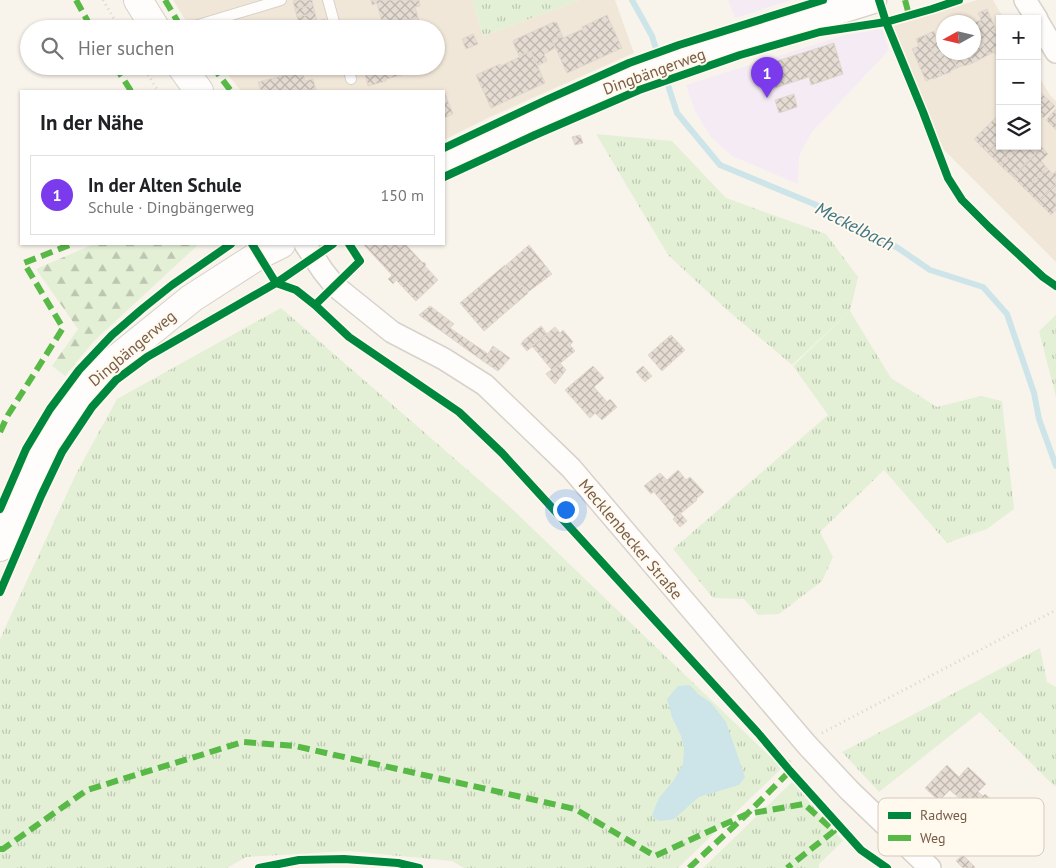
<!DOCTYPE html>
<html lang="de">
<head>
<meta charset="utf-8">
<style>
  body { margin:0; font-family:"PT Sans",sans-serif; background:#f6f6f6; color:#202124 }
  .controls { position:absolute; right:15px; top:15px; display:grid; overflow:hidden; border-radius:0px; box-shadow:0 1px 4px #0004 }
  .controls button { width:45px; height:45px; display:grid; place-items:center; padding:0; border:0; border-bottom:1px solid #e0e0e0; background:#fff; color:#202124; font:25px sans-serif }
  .compass { position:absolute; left:936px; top:15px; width:45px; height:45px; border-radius:50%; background:#fff; box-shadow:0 1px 4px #0004; rotate:262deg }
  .you { position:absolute; left:565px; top:509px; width:18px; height:18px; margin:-12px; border:4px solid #fff; border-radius:50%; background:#1a73e8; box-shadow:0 0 0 8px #1a73e833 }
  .badge { display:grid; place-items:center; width:32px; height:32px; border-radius:50%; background:#7c3aed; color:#fff; font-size:16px; font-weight:700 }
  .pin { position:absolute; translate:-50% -41px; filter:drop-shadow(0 1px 2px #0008) }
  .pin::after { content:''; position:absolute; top:26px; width:18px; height:15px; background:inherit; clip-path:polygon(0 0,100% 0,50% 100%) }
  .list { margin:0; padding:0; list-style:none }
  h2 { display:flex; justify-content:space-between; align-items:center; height:65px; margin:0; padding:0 20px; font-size:21px }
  h2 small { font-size:16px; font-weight:400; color:#757577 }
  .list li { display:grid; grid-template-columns:32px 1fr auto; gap:15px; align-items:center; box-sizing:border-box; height:80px; margin:0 10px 10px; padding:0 10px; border:1px solid #e0e0e0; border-radius:0px }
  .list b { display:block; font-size:19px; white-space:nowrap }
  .list p { margin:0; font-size:16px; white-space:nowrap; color:#757577 }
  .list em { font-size:16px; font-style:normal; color:#757577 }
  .icon { flex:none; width:28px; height:28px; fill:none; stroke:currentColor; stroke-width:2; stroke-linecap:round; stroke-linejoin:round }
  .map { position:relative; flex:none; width:1056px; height:868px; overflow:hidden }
  .search { position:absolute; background:#fff; box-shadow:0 1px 4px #0004; left:20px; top:20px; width:425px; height:55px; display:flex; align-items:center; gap:12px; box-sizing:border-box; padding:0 18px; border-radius:28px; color:#757577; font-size:19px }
  .panel { position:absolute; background:#fff; box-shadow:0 1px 4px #0004; left:20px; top:90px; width:425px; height:155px; border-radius:0px }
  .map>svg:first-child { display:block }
</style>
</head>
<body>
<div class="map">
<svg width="1056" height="868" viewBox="0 0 1056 868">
  <defs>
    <pattern id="grass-tufts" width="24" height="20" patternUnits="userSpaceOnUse" patternTransform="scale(1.25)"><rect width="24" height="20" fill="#e3f0d6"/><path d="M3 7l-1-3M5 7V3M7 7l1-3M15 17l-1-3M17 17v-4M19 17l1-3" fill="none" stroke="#bdc6b0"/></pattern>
    <pattern id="forest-firs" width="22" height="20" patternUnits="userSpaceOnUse" patternTransform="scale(1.25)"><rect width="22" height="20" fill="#e3f0d6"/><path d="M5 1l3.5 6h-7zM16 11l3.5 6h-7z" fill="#bdc6b0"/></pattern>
    <pattern id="building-cross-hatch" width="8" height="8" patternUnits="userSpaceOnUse" patternTransform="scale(1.25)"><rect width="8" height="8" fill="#e5ddd3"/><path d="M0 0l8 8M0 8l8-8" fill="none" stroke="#beb6ad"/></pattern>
  </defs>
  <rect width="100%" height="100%" fill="#f8f4ec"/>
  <path fill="#f1e7d9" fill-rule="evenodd" d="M173,0H472L483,36L580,0H615L634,53L488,118L444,140V91H241L221,66H436V29H191Z
    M977,0H993L1004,19H1000V146H1037V74L1050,95L1056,101V262L944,150L890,27ZM944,22H974V52H944Z"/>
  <path fill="#f5ebf4" d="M728,0H791L735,18Z
    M882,29L889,50L812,132L799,156L798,184L732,156L710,136L695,111L686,85L845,35Z"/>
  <path fill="url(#grass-tufts)" d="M472,0H580L483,36Z
    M596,134L672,141L726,198L826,234L858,277L850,311L792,365L725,308L668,255Z
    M281,308L508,505L782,768L678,868H464L452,861L348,851L246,857L227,868H0V639L76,474L117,399Z
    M850,311L891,378L937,407L981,396L1002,401L1014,509L987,529L947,543L884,470L820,532L833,557L822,581L779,614L758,615L744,599L713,598L673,549L828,415L793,366Z
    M1056,315V397L1039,331Z
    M1040,648L1047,682L1056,687V786H1054L980,712L879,792L842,752Z
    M792,782L843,841L819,864V868H703Z"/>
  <path fill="url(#forest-firs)" d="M94,244H199L94,341L65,376L52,366L78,329L36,269Z"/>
  <path fill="#cde5e9" d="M690,685L698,694L711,703L726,722L745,777L739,785L699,797L674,819L661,821L654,819L652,815L659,798L674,780L683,764L684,748L681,736L672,717L667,699L678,686Z"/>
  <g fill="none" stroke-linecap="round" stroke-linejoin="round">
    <path stroke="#cde5e9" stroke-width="6" d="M632,0L652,36L660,61
      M664,73L677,113L720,165L814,204L898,248L930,270L983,287L1007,314L1034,393L1039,419L1056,466"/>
  </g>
  <path fill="url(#building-cross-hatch)" stroke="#e1d7ce" d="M296,0H312L313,5L295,9L293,1Z
    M371,0H419L420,6L415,7L418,17L383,26L377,3L372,5Z
    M313,5L315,13L297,17L295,9Z
    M987,9L1000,39V52L995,54L994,52L988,55L974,23L981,20L978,13Z
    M315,13L317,21L300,27L297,17Z
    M607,15L622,48L567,73L552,40L562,35L563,38L583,29L582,27Z
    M418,17L421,29H374L383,26Z
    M325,19L328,28L310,29L308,24Z
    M260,22V24L258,25L259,29H235Z
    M554,22L557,23L562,35L552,40L555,48L544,54L547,61L537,66L531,51L519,56L513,42L514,40Z
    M974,23L988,55L973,63L969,52H974Z
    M934,31L937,39L944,36V52H951L957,68L950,71L951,72L942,75L925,35Z
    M473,34L478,44L466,49L462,39Z
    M925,35L942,75L934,79L933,78L926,81L912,49L919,46L916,39Z
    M834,43L843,74L811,85L809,77L771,89L764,65Z
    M531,51L545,83L491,108L476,75L500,64L501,66Z
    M951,52H969L973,63L964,66V65L957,68Z
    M363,66H416L417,71L386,79V81L368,86Z
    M302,71L305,81L313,79L316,90L261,91L258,82Z
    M1037,89L1055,106L1043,118L1037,112Z
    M444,94H445L453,114L444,118Z
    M794,94L797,107L779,113L775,100Z
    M1056,109V130L1046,120Z
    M996,117L1000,121V140L987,152L974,139Z
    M580,135L583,143L575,145L572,137Z
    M1000,140V146H1018L1000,165L987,152Z
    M1037,143L1042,147L1013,177L1000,165L1018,146H1025L1028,149L1031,146H1037Z
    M1042,147L1048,154L1041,161L1047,168L1025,189L1013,177Z
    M1047,168L1053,174L1056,171V184L1038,202L1025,189Z
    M1056,184V210L1051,215L1038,202Z
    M363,244H405L423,263L424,262L426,264L425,266L438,280L416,301L396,280L393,284L388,279L392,275Z
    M529,245L552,274L528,292L505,266Z
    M505,265L528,293L484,331L460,303Z
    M430,306L454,324L450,328L488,354L483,361L419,315Z
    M541,326L547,334L527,351L521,344L524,340Z
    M555,327L560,333L563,330L573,342L570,345L575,351L552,370L532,346Z
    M671,335L685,350L662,371L648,355Z
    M493,346L510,358L498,371L483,361Z
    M560,363L566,370L555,384L546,374Z
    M593,366L604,378L594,387L607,402L590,418L565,390Z
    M643,366L652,376L645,382L636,372Z
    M610,399L617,407L602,420L595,413Z
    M678,470L686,480L690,477L704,492L696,499L697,500L680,514V513L675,517L654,492Z
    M660,473L667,480L651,494L644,486Z
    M680,513L687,521L680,527L673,519Z
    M947,765L959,777L968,767L986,784L978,792L983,796L985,794L1003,810L986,827L978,819L961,837L947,824L966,804L950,790L939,801L925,788Z
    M963,855L975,867L974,868H963L956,861Z"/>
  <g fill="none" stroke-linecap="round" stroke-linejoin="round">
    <defs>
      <path id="service" d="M328,0L336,29
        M185,29L281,0
        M348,66L351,79"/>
      <path id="minor" d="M1025,0L1037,19
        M1037,20L1056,52
        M305,244L323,271L335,286L392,332L444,359L485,385L571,468L807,745L849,790L930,868"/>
      <path id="tertiary" d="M444,164L590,94L677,61L873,0"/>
      <path id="secondary" d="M138,0L156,29
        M181,66L199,91
        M0,547L42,449L66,412L93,378L192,298L259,255L281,244"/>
    </defs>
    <use href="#service" stroke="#d7d1ca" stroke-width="12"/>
    <use href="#minor" stroke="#d7d1ca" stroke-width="24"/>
    <use href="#tertiary" stroke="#d7d1ca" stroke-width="29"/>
    <use href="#secondary" stroke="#d8d0c8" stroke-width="30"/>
    <path stroke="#dbd4ce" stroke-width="3" stroke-dasharray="1 4" stroke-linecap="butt" d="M103,0L120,29
      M143,66L158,91
      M1054,285L1056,279
      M822,733L1056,610
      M786,765L793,758"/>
    <use href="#service" stroke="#fefdfc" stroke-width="10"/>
    <use href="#minor" stroke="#fefdfc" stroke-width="21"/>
    <use href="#tertiary" stroke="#fefdfc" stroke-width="26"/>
    <use href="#secondary" stroke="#fefdfc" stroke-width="28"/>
    <path stroke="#58b947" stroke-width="6" stroke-dasharray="12 6" stroke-linecap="butt" d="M76,0L92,29
      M165,0L182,29
      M905,0L909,15
      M115,66L131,91
      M212,66L231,91
      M0,432L8,415L63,328L24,263L72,244
      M0,849H3L87,790L243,742L295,746L575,809L655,856L747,814L804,804L834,831L787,868
      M689,868L747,814L790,771"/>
    <defs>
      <path id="cycleway" d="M879,0L886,22L923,112L948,178L962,200L989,227L1043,277L1056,286
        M444,148L546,100L629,63L679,45L823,0
        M444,177L535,135L639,90L691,72L740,55L820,32L886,22L932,9L959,0
        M252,244L276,283L296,290L315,305L349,337L459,412L502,453L758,733L790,771L861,850L887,868
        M315,305L360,261L349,244
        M0,509L26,449L50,409L79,370L112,335L142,309L172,285L231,244
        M0,592L41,496L62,452L92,407L116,380L147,357L276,283L333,244
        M259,868L299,860L344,859L398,863L419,868"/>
    </defs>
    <use href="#cycleway" stroke="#fff9ee" stroke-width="11"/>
    <use href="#cycleway" stroke="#00873e" stroke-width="8"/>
  </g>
  <g text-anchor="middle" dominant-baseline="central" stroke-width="4" stroke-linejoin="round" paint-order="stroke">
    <g font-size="16" fill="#785d4a" stroke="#fff9ee">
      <text transform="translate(654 71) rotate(-20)">Dingbängerweg</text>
      <text transform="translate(132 348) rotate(-40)">Dingbängerweg</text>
      <text transform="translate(631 539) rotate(50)">Mecklenbecker Straße</text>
    </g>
    <g font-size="18" font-style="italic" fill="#3f7685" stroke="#fff9ee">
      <text transform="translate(855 226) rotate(27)">Meckelbach</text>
    </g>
  </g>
  <rect x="878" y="798" width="166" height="58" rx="8" fill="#fff9ee" stroke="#d6cabd" stroke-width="1"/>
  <rect x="888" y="812" width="23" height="7" fill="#00873e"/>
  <rect x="888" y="835" width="23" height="6" fill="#58b947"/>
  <g font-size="14" fill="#785d4a">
    <text x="920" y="820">Radweg</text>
    <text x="920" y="843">Weg</text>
  </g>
</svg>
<div class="controls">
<button>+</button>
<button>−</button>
<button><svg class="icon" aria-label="layers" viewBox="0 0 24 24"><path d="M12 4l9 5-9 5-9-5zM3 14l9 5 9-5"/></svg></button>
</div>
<svg class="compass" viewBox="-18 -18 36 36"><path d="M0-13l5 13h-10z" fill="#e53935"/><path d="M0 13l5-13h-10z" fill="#757577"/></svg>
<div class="you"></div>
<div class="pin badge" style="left:767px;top:98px">1</div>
<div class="search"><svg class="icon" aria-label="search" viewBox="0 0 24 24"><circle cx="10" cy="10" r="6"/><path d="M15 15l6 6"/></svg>Hier suchen</div>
<section class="panel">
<h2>In der Nähe<small></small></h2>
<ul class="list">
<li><span class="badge">1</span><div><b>In der Alten Schule</b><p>Schule · Dingbängerweg</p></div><em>150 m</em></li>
</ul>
</section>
</div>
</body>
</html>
